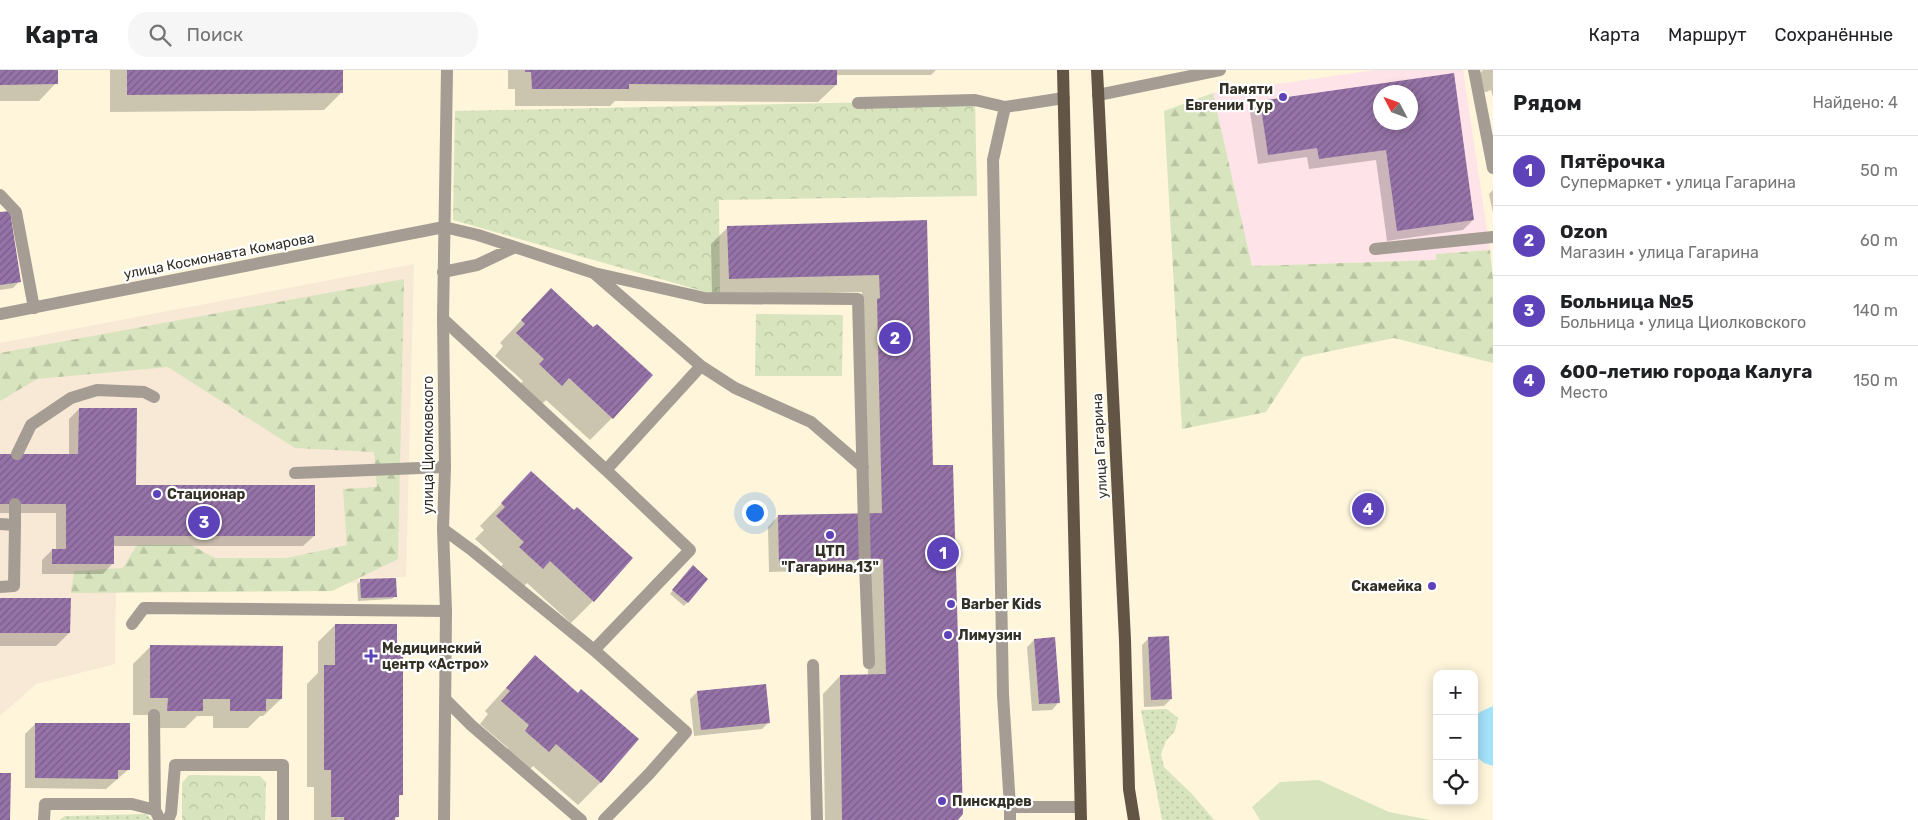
<!DOCTYPE html>
<html lang="ru">
<head>
<meta charset="utf-8">
<style>
  body { margin:0; font-family:Rubik,sans-serif; background:#f6f6f6; color:#202124 }
  .controls { position:absolute; right:15px; bottom:15px; display:grid; overflow:hidden; border-radius:10px; box-shadow:0 2px 12px #0003 }
  .controls button { width:45px; height:45px; display:grid; place-items:center; padding:0; border:0; border-bottom:1px solid #e0e0e0; background:#fff; color:#202124; font:25px sans-serif }
  .compass { position:absolute; left:1373px; top:15px; width:45px; height:45px; border-radius:50%; background:#fff; box-shadow:0 2px 12px #0003; rotate:311deg }
  .you { position:absolute; left:754px; top:442px; width:18px; height:18px; margin:-12px; border:4px solid #fff; border-radius:50%; background:#1a73e8; box-shadow:0 0 0 8px #1a73e833 }
  .badge { display:grid; place-items:center; width:32px; height:32px; border-radius:50%; background:#5e42ba; color:#fff; font-size:16px; font-weight:700 }
  .pin { position:absolute; translate:-50% -50%; border:2px solid #fff; box-shadow:0 1px 5px #0006 }
  .list { margin:0; padding:0; list-style:none }
  h2 { display:flex; justify-content:space-between; align-items:center; height:65px; margin:0; padding:0 20px; font-size:21px }
  h2 small { font-size:16px; font-weight:400; color:#757577 }
  .list li { display:grid; grid-template-columns:32px 1fr auto; gap:15px; align-items:center; box-sizing:border-box; height:70px; padding:0 20px; border-top:1px solid #e0e0e0 }
  .list b { display:block; font-size:19px; white-space:nowrap }
  .list p { margin:0; font-size:16px; white-space:nowrap; color:#757577 }
  .list em { font-size:16px; font-style:normal; color:#757577 }
  .icon { flex:none; width:28px; height:28px; fill:none; stroke:currentColor; stroke-width:2; stroke-linecap:round; stroke-linejoin:round }
  .map { position:relative; flex:none; width:1493px; height:750px; overflow:hidden }
  header { display:flex; align-items:center; gap:30px; box-sizing:border-box; height:70px; padding:0 25px; background:#fff; border-bottom:1px solid #e0e0e0 }
  header strong { font-size:24px }
  nav { display:flex; gap:28px; margin-inline-start:auto; font-size:18px }
  .search { width:350px; height:45px; background:#f6f6f6; display:flex; align-items:center; gap:12px; box-sizing:border-box; padding:0 18px; border-radius:20px; color:#757577; font-size:19px }
  main { display:flex }
  aside { flex:1; background:#fff }
  .map>svg:first-child { display:block }
</style>
</head>
<body>
<header>
<strong>Карта</strong>
<div class="search"><svg class="icon" aria-label="search" viewBox="0 0 24 24"><circle cx="10" cy="10" r="6"/><path d="M15 15l6 6"/></svg>Поиск</div>
<nav><a>Карта</a><a>Маршрут</a><a>Сохранённые</a></nav>
</header>
<main>
<div class="map">
<svg width="1493" height="750" viewBox="0 0 1493 750">
  <defs>
    <pattern id="grass-dots" width="8" height="8" patternUnits="userSpaceOnUse" patternTransform="scale(1.25)"><rect width="8" height="8" fill="#d7e4bd"/><path d="M2 2h.1M6 6h.1" fill="none" stroke="#b9c4a2" stroke-width="1.8" stroke-linecap="round"/></pattern>
    <pattern id="forest-firs" width="22" height="20" patternUnits="userSpaceOnUse" patternTransform="scale(1.25)"><rect width="22" height="20" fill="#d7e4bd"/><path d="M5 1l3.5 6h-7zM16 11l3.5 6h-7z" fill="#b9c4a2"/></pattern>
    <pattern id="park-crowns" width="20" height="18" patternUnits="userSpaceOnUse" patternTransform="scale(1.25)"><rect width="20" height="18" fill="#d7e4bd"/><path d="M2 6a3 3 0 1 1 6 0M12 15a3 3 0 1 1 6 0" fill="none" stroke="#b9c4a2"/></pattern>
    <pattern id="building-hatch" width="6" height="6" patternUnits="userSpaceOnUse" patternTransform="scale(1.25)"><rect width="6" height="6" fill="#9572a7"/><path d="M-1 1l2-2M0 6l6-6M5 7l2-2" fill="none" stroke="#7a5e88"/></pattern>
  </defs>
  <rect width="100%" height="100%" fill="#fef5db"/>
  <path fill="#fee3e9" fill-rule="evenodd" d="M1376,0H1463L1490,180L1436,184L1437,190L1252,196L1213,23ZM1380,22H1410V52H1380Z"/>
  <path fill="#f8e8d6" d="M414,194L406,507L359,508V513L116,515L115,594L36,614L0,646V273Z"/>
  <path fill="url(#grass-dots)" d="M1167,639L1178,648L1175,661L1166,671L1161,684L1164,697L1193,725L1214,750H1162L1141,640Z
    M146,744L152,750H59L65,746Z"/>
  <path fill="url(#forest-firs)" d="M1213,23L1252,196L1436,190V184L1490,180L1493,209V293L1394,268L1302,287L1266,342L1182,359L1164,41Z
    M404,209L398,489L332,521L71,523L74,501L123,498L137,475H191L215,488H287L347,475L343,419L377,417L374,382L295,378L168,297L37,309L0,331V283Z"/>
  <path fill="url(#park-crowns)" d="M975,30L977,126L719,130L720,226L453,150L455,41Z
    M756,244L843,245L842,306H755Z
    M189,705L260,706L266,712L265,750H182V713Z"/>
  <path fill="#d7e4bd" d="M1319,710L1389,742L1431,750H1260L1252,737L1280,712Z"/>
  <path fill="#a4e1fa" d="M1493,636V696L1484,693L1474,685V648L1480,642Z"/>
  <path fill="#0003" fill-rule="evenodd" d="M0,0H56V13L39,31H0Z
    M110,0H341L342,22L324,40L110,42Z
    M508,0H936L931,5H836V15L818,32L615,31L610,36H515V19H508Z
    M1483,0H1493V27L1491,20L1486,22L1478,20L1473,11Z
    M1453,5L1473,150L1463,160L1387,171L1376,90L1309,99L1307,87L1258,94L1250,42L1261,32ZM1380,22H1410V52H1380Z
    M1493,120V143L1489,124Z
    M0,144L20,211L13,218L0,220Z
    M925,151L932,398L956,750H825L823,624L840,606H868L866,499L769,502L768,457L778,446L864,444L862,222L712,226L711,174L728,157Z
    M529,242L612,348L590,370L546,330L539,337L518,317L523,311L495,286L503,276L500,273Z
    M79,339L135,416L314,466L303,476H113V493L103,504H42V490L52,480H56V443H0V385H69V349Z
    M531,403L593,531L571,553L527,513L520,520L498,500L503,494L475,469L484,460L480,456Z
    M690,500L707,509L684,536L670,524Z
    M361,511L395,526L392,529L358,531L357,514Z
    M0,529L69,563L56,576H0Z
    M335,555L401,724L398,728L397,747L394,750H314V717H307V614L318,603V572Z
    M1149,568L1171,629L1164,636L1144,637L1142,575Z
    M1034,570L1059,632L1052,640L1032,641L1027,577Z
    M151,576L281,629L263,646H260L248,658H213V646H197L185,658H150L151,645H133V594Z
    M535,586L578,624L637,669L600,713L578,735L533,696L526,703L503,684L508,678L480,654L488,644L485,641Z
    M697,622L769,652L762,659L694,666L690,629Z
    M35,654L129,699L106,719L25,718V664Z"/>
  <path fill="url(#building-hatch)" fill-rule="evenodd" d="M0,0H58V14L0,15Z
    M127,0H343V23L127,25Z
    M525,0H837V15L629,14V19H532L531,2H525Z
    M1454,3L1474,150L1397,161L1386,80L1319,89L1317,78L1268,85L1260,31ZM1380,22H1410V52H1380Z
    M10,141L21,212L0,215V142Z
    M927,150L933,395H953L963,744L958,750H842L840,605L886,604L883,489L779,493L778,445L882,443L877,229L880,228L879,205L729,209L727,156Z
    M551,218L593,257L597,254L653,305L613,349L569,308L562,316L539,294L544,289L516,263L525,254L521,250Z
    M79,338H137L136,415H315V466H114V494H52V479H66V434H0V384H78Z
    M531,401L574,440L577,437L633,488L594,532L550,491L543,499L519,477L524,472L496,446L505,437L501,433Z
    M693,495L708,509L688,533L672,520Z
    M396,508L397,527L361,528L360,509Z
    M0,528H71L70,563H0Z
    M335,554H397V580H403V725H399V747H395V750H344V747H331V700H324V595H335Z
    M1169,566L1172,629L1151,630L1148,567Z
    M1055,567L1060,633L1039,634L1034,569Z
    M150,575L283,576L282,629H266V641H230V629H203V641H167L168,628H150Z
    M535,585L578,623L581,619L639,669L601,713L556,674L549,682L525,661L529,655L501,631L510,621L506,618Z
    M766,614L770,653L701,660L697,621Z
    M35,653H130V700H118V709L35,708Z
    M0,703H11L10,750H0Z"/>
  <g fill="none" stroke-linecap="round" stroke-linejoin="round">
    <path stroke="#a59c94" stroke-width="12" d="M858,33L975,30L1005,37
      M0,125L16,142L34,238
      M444,157L478,165L594,203L705,228L858,229L865,494L869,593
      M1375,179L1493,167
      M443,202L477,195L513,178
      M443,249L606,400L701,296L595,204
      M701,296L735,318L811,352L863,397
      M17,384L31,355L71,328L97,320L144,322L154,327
      M295,403L445,397
      M0,454L15,455V434
      M443,459L473,481L594,580L690,480L606,400
      M0,517L14,516L15,455
      M132,554L144,538L446,541
      M594,580L686,662L649,704L604,750
      M813,595L817,750
      M446,630L471,655L581,750
      M154,645L155,740L160,750
      M44,750L45,734H132L155,740
      M168,750L171,743L175,695H283V750"/>
    <path stroke="#a59c94" stroke-width="12" d="M1474,0L1493,98
      M1098,25L1220,0
      M0,244L444,157
      M1010,737L1003,625L993,90L1005,37L1064,28
      M444,750L446,541L443,459L445,397L443,249L447,0
      M1010,750V737H1080"/>
    <path stroke="#635546" stroke-width="12" d="M1063,0L1081,750
      M1097,0L1125,570L1129,719L1134,750"/>
  </g>
  <g fill="#5e42ba" stroke="#fff" stroke-width="2">
    <circle cx="1283" cy="27" r="5"/>
    <circle cx="157" cy="424" r="5"/>
    <circle cx="830" cy="465" r="5"/>
    <circle cx="1432" cy="516" r="5"/>
    <circle cx="951" cy="534" r="5"/>
    <circle cx="948" cy="565" r="5"/>
    <path d="M368.5 578.5h5v5h5v5h-5v5h-5v-5h-5v-5h5z"/>
    <circle cx="942" cy="731" r="5"/>
  </g>
  <g text-anchor="middle" dominant-baseline="central" stroke-width="4.5" stroke-linejoin="round" paint-order="stroke">
    <g font-size="14" font-weight="bold" fill="#333026" stroke="#fff" text-anchor="start">
      <text x="1273" y="19" text-anchor="end">Памяти<tspan x="1273" dy="16">Евгении Тур</tspan></text>
      <text x="167" y="424">Стационар</text>
      <text x="830" y="481" text-anchor="middle">ЦТП<tspan x="830" dy="16">"Гагарина,13"</tspan></text>
      <text x="1422" y="516" text-anchor="end">Скамейка</text>
      <text x="961" y="534">Barber Kids</text>
      <text x="958" y="565">Лимузин</text>
      <text x="382" y="578">Медицинский<tspan x="382" dy="16">центр «Астро»</tspan></text>
      <text x="952" y="731">Пинскдрев</text>
    </g>
    <g font-size="14" fill="#333026" stroke="#fff">
      <text transform="translate(219 186) rotate(-11)">улица Космонавта Комарова</text>
      <text transform="translate(428 375) rotate(-90)">улица Циолковского</text>
      <text transform="translate(1100 376) rotate(-93)">улица Гагарина</text>
    </g>
  </g>
</svg>
<div class="controls">
<button>+</button>
<button>−</button>
<button><svg class="icon" aria-label="locate" viewBox="0 0 24 24"><circle cx="12" cy="12" r="6"/><path d="M12 2v4M12 18v4M2 12h4M18 12h4"/></svg></button>
</div>
<svg class="compass" viewBox="-18 -18 36 36"><path d="M0-13l5 13h-10z" fill="#e53935"/><path d="M0 13l5-13h-10z" fill="#757577"/></svg>
<div class="you"></div>
<div class="pin badge" style="left:943px;top:483px">1</div>
<div class="pin badge" style="left:895px;top:268px">2</div>
<div class="pin badge" style="left:204px;top:452px">3</div>
<div class="pin badge" style="left:1368px;top:439px">4</div>
</div>
<aside>
<h2>Рядом<small>Найдено: 4</small></h2>
<ul class="list">
<li><span class="badge">1</span><div><b>Пятёрочка</b><p>Супермаркет · улица Гагарина</p></div><em>50 m</em></li>
<li><span class="badge">2</span><div><b>Ozon</b><p>Магазин · улица Гагарина</p></div><em>60 m</em></li>
<li><span class="badge">3</span><div><b>Больница №5</b><p>Больница · улица Циолковского</p></div><em>140 m</em></li>
<li><span class="badge">4</span><div><b>600-летию города Калуга</b><p>Место</p></div><em>150 m</em></li>
</ul>
</aside>
</main>
</body>
</html>
